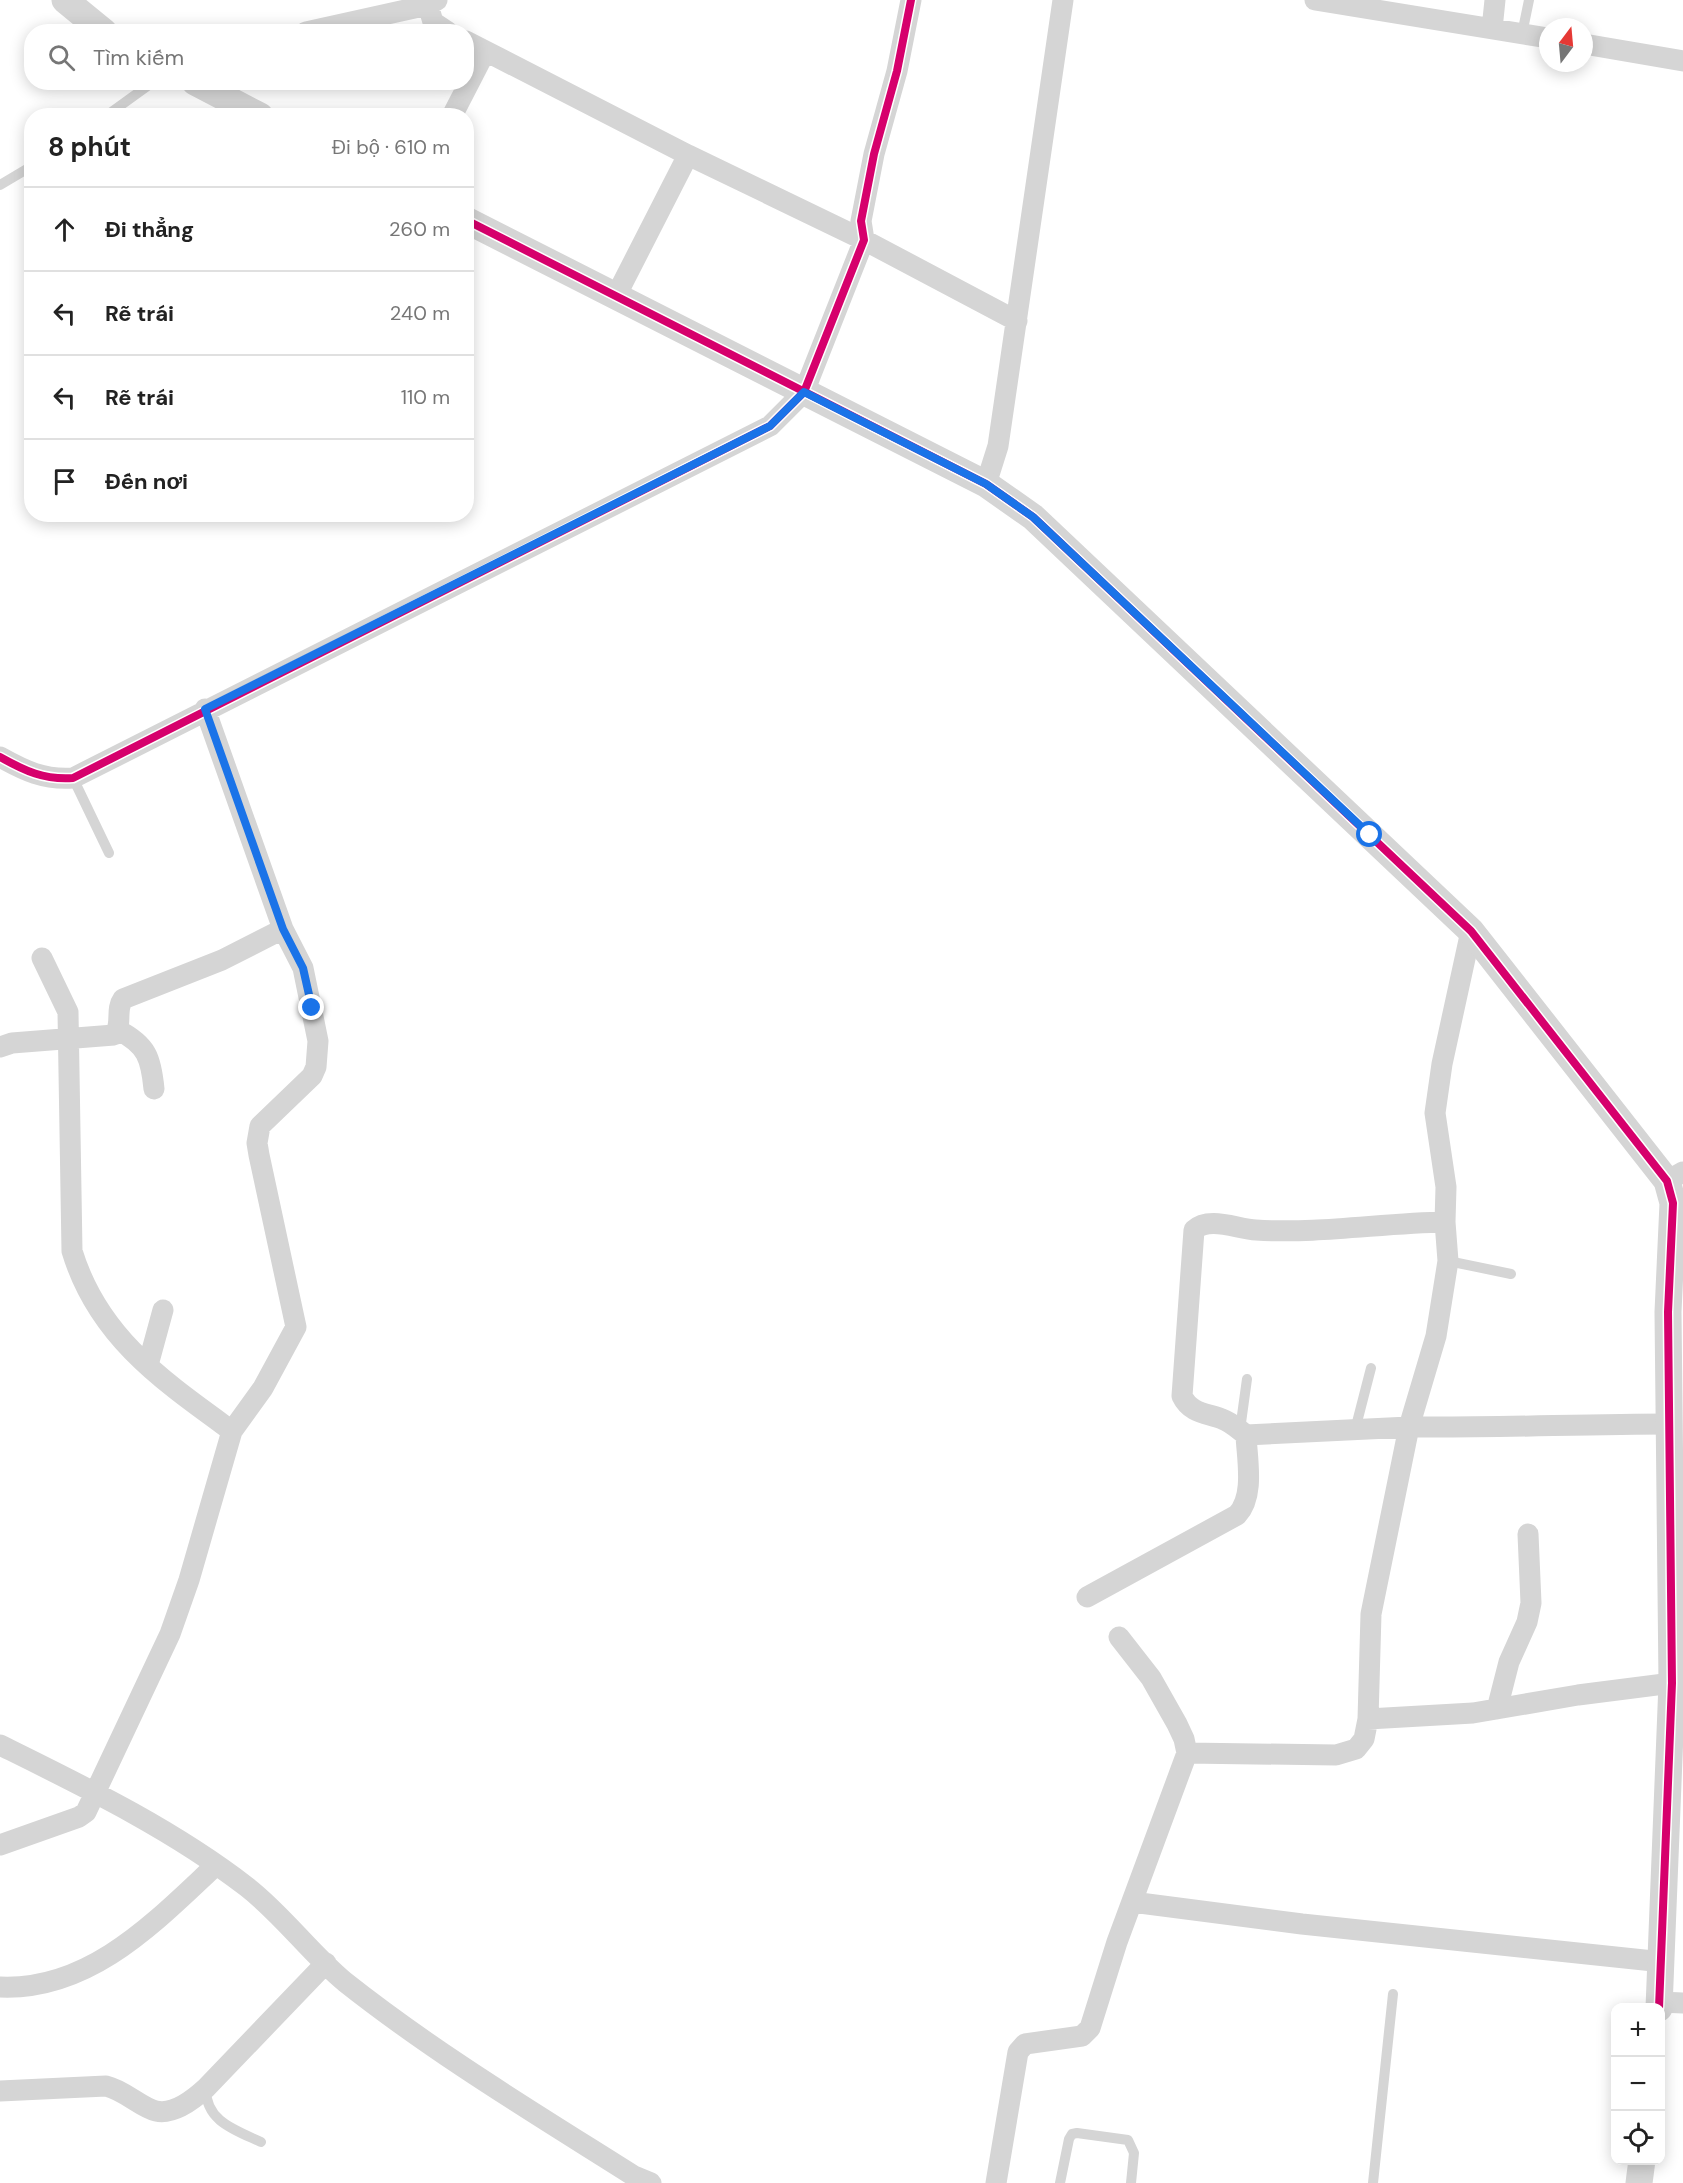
<!DOCTYPE html>
<html lang="vi">
<head>
<meta charset="utf-8">
<style>
  body { margin:0; font-family:"DM Sans",sans-serif; background:#f2f2f2; color:#222 }
  .controls { position:absolute; right:18px; bottom:18px; display:grid; overflow:hidden; border-radius:12px; box-shadow:0 3px 15px #0003 }
  .controls button { width:54px; height:54px; display:grid; place-items:center; padding:0; border:0; border-bottom:2px solid #e0e0e0; background:#fff; color:#222; font:30px sans-serif }
  .compass { position:absolute; left:1539px; top:18px; width:54px; height:54px; border-radius:50%; background:#fff; box-shadow:0 3px 15px #0003; rotate:16deg }
  .stop { position:absolute; width:18px; height:18px; margin:-14px; border:4px solid #1a73e8; border-radius:50%; background:#fff }
  .stop.end { background:#1a73e8; border-color:#fff; box-shadow:0 2px 6px #0008 }
  .list { margin:0; padding:0; list-style:none }
  h2 { display:flex; justify-content:space-between; align-items:center; height:78px; margin:0; padding:0 24px; font-size:26px }
  h2 small { font-size:20px; font-weight:400; color:#767676 }
  .list li { display:grid; grid-template-columns:39px 1fr auto; gap:18px; align-items:center; box-sizing:border-box; height:84px; padding:0 24px; border-top:2px solid #e0e0e0 }
  .list b { display:block; font-size:22px; white-space:nowrap }
  .list em { font-size:20px; font-style:normal; color:#767676 }
  .icon { flex:none; width:33px; height:33px; fill:none; stroke:currentColor; stroke-width:2; stroke-linecap:round; stroke-linejoin:round }
  .map { position:relative; flex:none; width:1683px; height:2183px; overflow:hidden }
  .search { position:absolute; background:#fff; box-shadow:0 3px 15px #0003; left:24px; top:24px; width:450px; height:66px; display:flex; align-items:center; gap:15px; box-sizing:border-box; padding:0 21px; border-radius:24px; color:#767676; font-size:22px }
  .panel { position:absolute; background:#fff; box-shadow:0 3px 15px #0003; left:24px; top:108px; width:450px; height:414px; border-radius:24px }
  .map>svg:first-child { display:block }
</style>
</head>
<body>
<div class="map">
<svg width="1683" height="2183" viewBox="0 0 1683 2183">
  <rect width="100%" height="100%" fill="#fff"/>
  <g fill="none" stroke-linecap="round" stroke-linejoin="round">
    <path stroke="#d5d5d5" stroke-width="10" d="M1522,34L1529,0
      M106,116L153,82
      M0,185L32,166
      M73,778L109,853
      M1448,1261L1511,1274
      M1240,1430L1247,1379
      M1355,1430L1371,1368
      M206,2088C205,2121 235,2130 261,2142
      M1060,2183L1069,2139L1072,2134L1077,2133L1128,2140L1134,2153L1131,2183
      M1373,2183L1393,1994"/>
    <path stroke="#d5d5d5" stroke-width="21" d="M1315,0L1548,38
      M428,5L433,22L448,32
      M1492,29L1495,0
      M306,32L428,5L437,0
      M466,41L688,155L864,240L1017,321
      M1584,44L1683,61
      M452,116L485,52
      M616,296L688,155
      M986,484L998,446L1063,0
      M0,757C25,771 44,780 73,778L770,426L804,392L864,240L861,221L874,154L897,71L911,0
      M42,958L68,1012L72,1251C98,1337 163,1381 232,1431
      M118,1030C147,1045 151,1058 154,1089
      M0,1047L12,1043L114,1035C123,1025 115,1010 123,999L222,960L283,929
      M1667,1181L1683,1172
      M148,1365L163,1310
      M1246,1435C1238,1429 1231,1422 1222,1419C1206,1413 1190,1413 1182,1396L1194,1230C1209,1216 1237,1229 1256,1230C1319,1234 1382,1223 1445,1222
      M1087,1597L1237,1515C1255,1496 1247,1459 1246,1435L1409,1427L1436,1336L1448,1261L1445,1222L1446,1187L1435,1113L1442,1064L1471,931
      M1119,1637L1151,1678L1177,1724L1184,1739L1187,1753L1336,1755L1356,1749L1364,1739L1368,1719L1371,1614L1409,1427C1496,1428 1582,1424 1669,1424
      M1497,1709L1509,1662L1527,1622L1531,1603L1528,1534
      M1368,1719L1473,1713L1578,1695L1672,1683
      M0,1745C85,1787 172,1829 247,1887C283,1915 310,1953 345,1982C436,2054 536,2114 634,2176L651,2183
      M0,1845L79,1817L86,1812L170,1634L189,1580L232,1431L263,1388L296,1327L259,1155L257,1143L260,1126L312,1076L316,1067L318,1041L303,968L283,929L205,709
      M1132,1902L1302,1924L1663,1962
      M0,1987C90,1991 155,1922 216,1865
      M1660,2002L1683,2003
      M0,2091L106,2086C124,2090 142,2108 156,2111C174,2115 194,2099 206,2088L326,1963
      M996,2183L1018,2052L1025,2044L1082,2036L1090,2028L1117,1942L1187,1753"/>
    <path stroke="#d5d5d5" stroke-width="27" d="M65,0L104,32
      M195,82L260,116
      M466,220L986,484L1033,517L1471,931L1667,1181L1673,1203L1668,1312L1672,1683L1659,2008
      M1639,2183L1642,2160"/>
    <defs>
      <path id="cycleway" d="M466,220L986,484L1033,517L1471,931L1667,1181L1673,1203L1668,1312L1672,1683L1659,2008
        M0,757C25,771 44,780 73,778L770,426L804,392L864,240L861,221L874,154L897,71L911,0"/>
    </defs>
    <use href="#cycleway" stroke="#fff" stroke-width="11"/>
    <use href="#cycleway" stroke="#d6006c" stroke-width="8"/>
  </g>
  <g fill="none" stroke-linecap="round" stroke-linejoin="round">
    <path stroke="#1a73e8" stroke-width="8" d="M312,1008L303,968L283,929L205,709L770,426L804,392L986,484L1033,517L1370,835"/>
  </g>
</svg>
<div class="controls">
<button>+</button>
<button>−</button>
<button><svg class="icon" aria-label="locate" viewBox="0 0 24 24"><circle cx="12" cy="12" r="6"/><path d="M12 2v4M12 18v4M2 12h4M18 12h4"/></svg></button>
</div>
<svg class="compass" viewBox="-18 -18 36 36"><path d="M0-13l5 13h-10z" fill="#e53935"/><path d="M0 13l5-13h-10z" fill="#767676"/></svg>
<div class="stop" style="left:1370px;top:835px"></div>
<div class="stop end" style="left:312px;top:1008px"></div>
<div class="search"><svg class="icon" aria-label="search" viewBox="0 0 24 24"><circle cx="10" cy="10" r="6"/><path d="M15 15l6 6"/></svg>Tìm kiếm</div>
<section class="panel">
<h2>8 phút<small>Đi bộ · 610 m</small></h2>
<ul class="list">
<li><svg class="icon" aria-label="ahead" viewBox="0 0 24 24"><path d="M12 20V5M6 11l6-6 6 6"/></svg><div><b>Đi thẳng</b></div><em>260 m</em></li>
<li><svg class="icon" aria-label="left" viewBox="0 0 24 24"><path d="M17 20v-9H6M10 6l-5 5 5 5"/></svg><div><b>Rẽ trái</b></div><em>240 m</em></li>
<li><svg class="icon" aria-label="left" viewBox="0 0 24 24"><path d="M17 20v-9H6M10 6l-5 5 5 5"/></svg><div><b>Rẽ trái</b></div><em>110 m</em></li>
<li><svg class="icon" aria-label="arrive" viewBox="0 0 24 24"><path d="M6 21V4h12l-3 4 3 4H6"/></svg><div><b>Đến nơi</b></div></li>
</ul>
</section>
</div>
</body>
</html>
